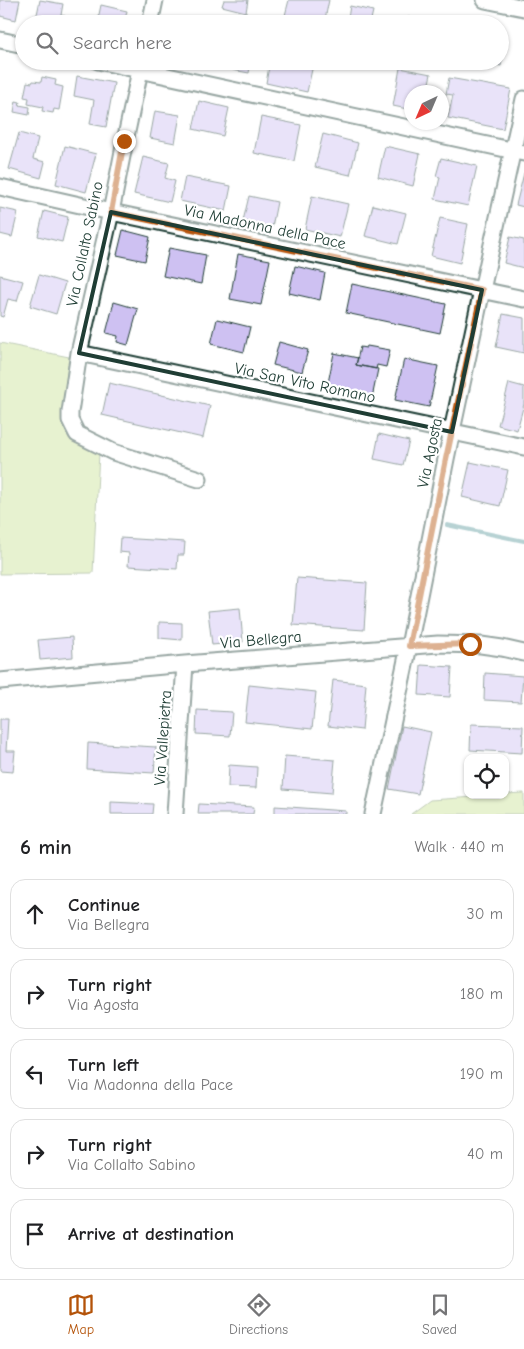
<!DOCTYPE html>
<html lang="en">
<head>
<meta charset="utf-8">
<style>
  body { margin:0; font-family:"Comic Neue",sans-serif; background:#f2f2f2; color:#202124 }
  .controls { position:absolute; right:15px; bottom:15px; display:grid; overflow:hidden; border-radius:10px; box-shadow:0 1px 4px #0004 }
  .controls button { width:45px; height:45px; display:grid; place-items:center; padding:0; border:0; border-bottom:1px solid #e0e0e0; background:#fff; color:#202124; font:25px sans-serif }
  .compass { position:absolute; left:404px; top:85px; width:45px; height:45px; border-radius:50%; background:#fff; box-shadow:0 1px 4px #0004; rotate:224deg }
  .stop { position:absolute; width:15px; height:15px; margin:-11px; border:4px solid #b45309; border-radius:50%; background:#fff }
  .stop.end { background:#b45309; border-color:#fff; box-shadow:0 1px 5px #0008 }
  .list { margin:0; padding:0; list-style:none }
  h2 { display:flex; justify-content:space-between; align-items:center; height:65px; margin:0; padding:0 20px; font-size:21px }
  h2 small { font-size:16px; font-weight:400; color:#757577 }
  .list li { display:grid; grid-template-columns:32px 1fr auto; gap:15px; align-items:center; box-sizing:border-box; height:70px; margin:0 10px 10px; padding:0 10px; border:1px solid #e0e0e0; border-radius:15px }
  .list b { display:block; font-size:19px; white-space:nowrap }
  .list p { margin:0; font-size:16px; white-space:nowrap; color:#757577 }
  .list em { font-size:16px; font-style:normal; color:#757577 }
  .icon { flex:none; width:28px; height:28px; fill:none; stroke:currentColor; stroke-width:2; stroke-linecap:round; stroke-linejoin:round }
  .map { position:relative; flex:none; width:524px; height:814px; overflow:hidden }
  .search { position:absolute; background:#fff; box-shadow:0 1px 4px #0004; left:15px; right:15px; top:15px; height:55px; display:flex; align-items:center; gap:12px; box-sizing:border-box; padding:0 18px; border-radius:28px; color:#757577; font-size:19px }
  .sheet { height:465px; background:#fff }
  nav { display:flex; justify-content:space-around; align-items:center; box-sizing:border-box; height:70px; border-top:1px solid #e0e0e0; background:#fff; font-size:14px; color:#757577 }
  nav a { display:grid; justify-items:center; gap:2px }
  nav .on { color:#b45309 }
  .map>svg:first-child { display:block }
</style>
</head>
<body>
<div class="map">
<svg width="524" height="814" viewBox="0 0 524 814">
  <rect width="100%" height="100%" fill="#fff"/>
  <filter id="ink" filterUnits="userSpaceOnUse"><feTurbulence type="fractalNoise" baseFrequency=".02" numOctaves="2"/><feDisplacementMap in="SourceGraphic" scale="10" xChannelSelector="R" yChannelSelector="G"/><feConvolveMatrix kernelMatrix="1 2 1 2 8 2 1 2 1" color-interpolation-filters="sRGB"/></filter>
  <g filter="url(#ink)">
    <path fill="#cbe297" stroke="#759066" d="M0,343L69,357L62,412L63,424L72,438L99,452L93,573L0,574Z
      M524,793V814H411L430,800L505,795V794Z"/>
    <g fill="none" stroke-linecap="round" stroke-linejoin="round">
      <path stroke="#5f9b9e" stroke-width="4" d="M447,525L524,541"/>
    </g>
    <path fill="#cec1f2" stroke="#1f3d34" d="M0,0H20L16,20L0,16Z
      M40,0L63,4L61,15L65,16L64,24H35Z
      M224,0H248L246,12L222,6Z
      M289,0H329L324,24L283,23Z
      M101,5L127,11L124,24H97Z
      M350,6L373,11L370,24H347Z
      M408,17L442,24H406Z
      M500,36L507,37L501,66L480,61H500Z
      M204,61H251L249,73L233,70L234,65L222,63L221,67L203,64Z
      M270,61H298L313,65L307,92L266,83Z
      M400,68L431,74L427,92H412V110L393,106Z
      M77,76L114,83L106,127L90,124L94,100L74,96Z
      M42,77L56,80L55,85L63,87L59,110L54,109L53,113L42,111L43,107L28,104L29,98L24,97L27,82L32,83L33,81L41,82Z
      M449,78L511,89L503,129L448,118L453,95L446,94Z
      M16,101L20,102L19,105L30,107L29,115L14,112Z
      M199,101L229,108L223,136L193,129Z
      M155,111L180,115L175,143L150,138Z
      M261,117L301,125L294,161L254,153Z
      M19,133L38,138L33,159L45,162L41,178L9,169Z
      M323,134L358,143L350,175L315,167Z
      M65,146L96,154L86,192L56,184Z
      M385,146L420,154L413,186L378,177Z
      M143,157L169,163L165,178L175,181L170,202L134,194Z
      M441,158L477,166L468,206L435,199L440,177L436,176Z
      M524,173V207L516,205Z
      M185,177L231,186L226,211L180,201Z
      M249,196L277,202L272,227L243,221Z
      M312,196L348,204L340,237L305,229Z
      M373,205L406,213L398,244L365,236Z
      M0,208L18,212L12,237L0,234Z
      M44,211L68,217L62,242L38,236Z
      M440,218L468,224L460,263L431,256Z
      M123,230L150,237L145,261L117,255Z
      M510,237L524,240V268L504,263Z
      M169,248L206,255L201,284L163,276Z
      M238,254L270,260L261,305L230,299Z
      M295,266L325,273L320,300L289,293Z
      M0,275L23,281L17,301L8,299L3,317L0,316Z
      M39,275L65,283L56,314L30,306Z
      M352,284L446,304L440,333L346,313Z
      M114,302L138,309L128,345L117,342L118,336L106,333Z
      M503,314L524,318V353L496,347Z
      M217,319L250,327L244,352L211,344Z
      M279,342L308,350L302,372L273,365Z
      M367,346L390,350L386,367L377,365L376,369L356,365L360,347L366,348Z
      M334,353L358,358L356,365L378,369L372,398L327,388Z
      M404,359L438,366L429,407L395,400Z
      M109,383L210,406L203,438L102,415Z
      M509,383L524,387V404L517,430L498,425Z
      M379,434L409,441L403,465L374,459Z
      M470,462L508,470L500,506L462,497Z
      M120,538L185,542L184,555H178L177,569L128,566L129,553L119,552Z
      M297,578L367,583L364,630L293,625Z
      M240,608L243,642L212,645L208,611Z
      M159,622L182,623V640L159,638Z
      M72,637L73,657L40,660L38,640Z
      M421,665L452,667L450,697L419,695Z
      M485,673L523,676L521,702L484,700Z
      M333,680L366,684L362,730L328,726Z
      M249,685L316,692L312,729L245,722Z
      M197,710L232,712L230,736L196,734Z
      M0,719H8L6,751H15L13,772L0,771Z
      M471,724L523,726L522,753L470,750Z
      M402,726L431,732L418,794L389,789Z
      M88,743L156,747L154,773L87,769Z
      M285,756L335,760L332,793L283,789Z
      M229,765L257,767L256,788L228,787Z
      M111,802L153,804L152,814H111Z
      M199,804L254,807L253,814H198Z
      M275,806L346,811V814H275Z"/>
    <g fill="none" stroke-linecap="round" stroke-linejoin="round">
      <defs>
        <path id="minor" d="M485,0L524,8
          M150,24L155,0
          M0,40L24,45
          M98,61L524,153
          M142,61L125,141L111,212L79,353L70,412V420L77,434L113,452L199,479
          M0,187L111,212L524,299
          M79,353L524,447
          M0,681L185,664L438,644L481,645L502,648L524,653
          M175,814L185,664
          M373,814L409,646L446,459L482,290L524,99"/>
      </defs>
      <use href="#minor" stroke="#1f3d34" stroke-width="19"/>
      <use href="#minor" stroke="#fff" stroke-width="15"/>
    </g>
  </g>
  <g fill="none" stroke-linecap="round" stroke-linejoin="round" filter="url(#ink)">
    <path stroke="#b45309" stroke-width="6" d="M124,141L111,212L482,290L446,459L409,646L470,644"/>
  </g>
  <path d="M0 0H524V814H0ZM111,212L482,290L452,432L79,353Z" fill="#fff" fill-opacity=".55" fill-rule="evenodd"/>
  <path fill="none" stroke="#1f3d34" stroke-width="4" stroke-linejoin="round" d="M111,212L482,290L452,432L79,353Z"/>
  <g text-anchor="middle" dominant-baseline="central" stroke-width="4.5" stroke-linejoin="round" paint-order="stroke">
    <g font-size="16" fill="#1f3d34" stroke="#fff">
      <text transform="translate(265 227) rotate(12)">Via Madonna della Pace</text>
      <text transform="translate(85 244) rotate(-78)">Via Collalto Sabino</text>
      <text transform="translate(305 383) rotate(12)">Via San Vito Romano</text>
      <text transform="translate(430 453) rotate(-78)">Via Agosta</text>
      <text transform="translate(261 640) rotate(-5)">Via Bellegra</text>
      <text transform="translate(163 738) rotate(-86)">Via Vallepietra</text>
    </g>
  </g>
</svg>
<div class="controls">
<button><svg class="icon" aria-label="locate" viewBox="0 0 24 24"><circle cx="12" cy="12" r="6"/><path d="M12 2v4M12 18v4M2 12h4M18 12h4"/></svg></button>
</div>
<svg class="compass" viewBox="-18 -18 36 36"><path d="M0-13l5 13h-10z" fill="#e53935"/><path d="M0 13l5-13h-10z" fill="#757577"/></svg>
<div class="stop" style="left:470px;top:644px"></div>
<div class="stop end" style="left:124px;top:141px"></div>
<div class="search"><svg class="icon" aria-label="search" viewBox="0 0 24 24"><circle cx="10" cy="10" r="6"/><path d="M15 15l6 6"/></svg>Search here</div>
</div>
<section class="sheet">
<h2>6 min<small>Walk · 440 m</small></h2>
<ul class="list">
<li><svg class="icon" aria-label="ahead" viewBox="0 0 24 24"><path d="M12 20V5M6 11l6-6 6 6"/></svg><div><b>Continue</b><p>Via Bellegra</p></div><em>30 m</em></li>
<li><svg class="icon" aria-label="right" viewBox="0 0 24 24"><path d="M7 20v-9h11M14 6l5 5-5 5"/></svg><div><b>Turn right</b><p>Via Agosta</p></div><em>180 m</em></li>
<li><svg class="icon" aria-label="left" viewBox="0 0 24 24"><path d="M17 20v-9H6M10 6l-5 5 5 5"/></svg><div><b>Turn left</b><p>Via Madonna della Pace</p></div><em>190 m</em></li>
<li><svg class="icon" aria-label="right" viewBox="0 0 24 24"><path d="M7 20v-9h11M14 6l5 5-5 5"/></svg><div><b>Turn right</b><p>Via Collalto Sabino</p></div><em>40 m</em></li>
<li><svg class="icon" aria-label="arrive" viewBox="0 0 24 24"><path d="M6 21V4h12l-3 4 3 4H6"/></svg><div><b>Arrive at destination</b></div></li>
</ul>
</section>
<nav>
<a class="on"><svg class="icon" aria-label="map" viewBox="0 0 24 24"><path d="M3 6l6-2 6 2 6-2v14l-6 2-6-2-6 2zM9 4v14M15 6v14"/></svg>Map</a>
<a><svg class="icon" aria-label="directions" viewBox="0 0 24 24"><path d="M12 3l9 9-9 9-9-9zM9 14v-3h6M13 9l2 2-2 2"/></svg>Directions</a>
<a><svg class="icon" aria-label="saved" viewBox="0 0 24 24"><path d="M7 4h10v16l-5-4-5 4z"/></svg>Saved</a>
</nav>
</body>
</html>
